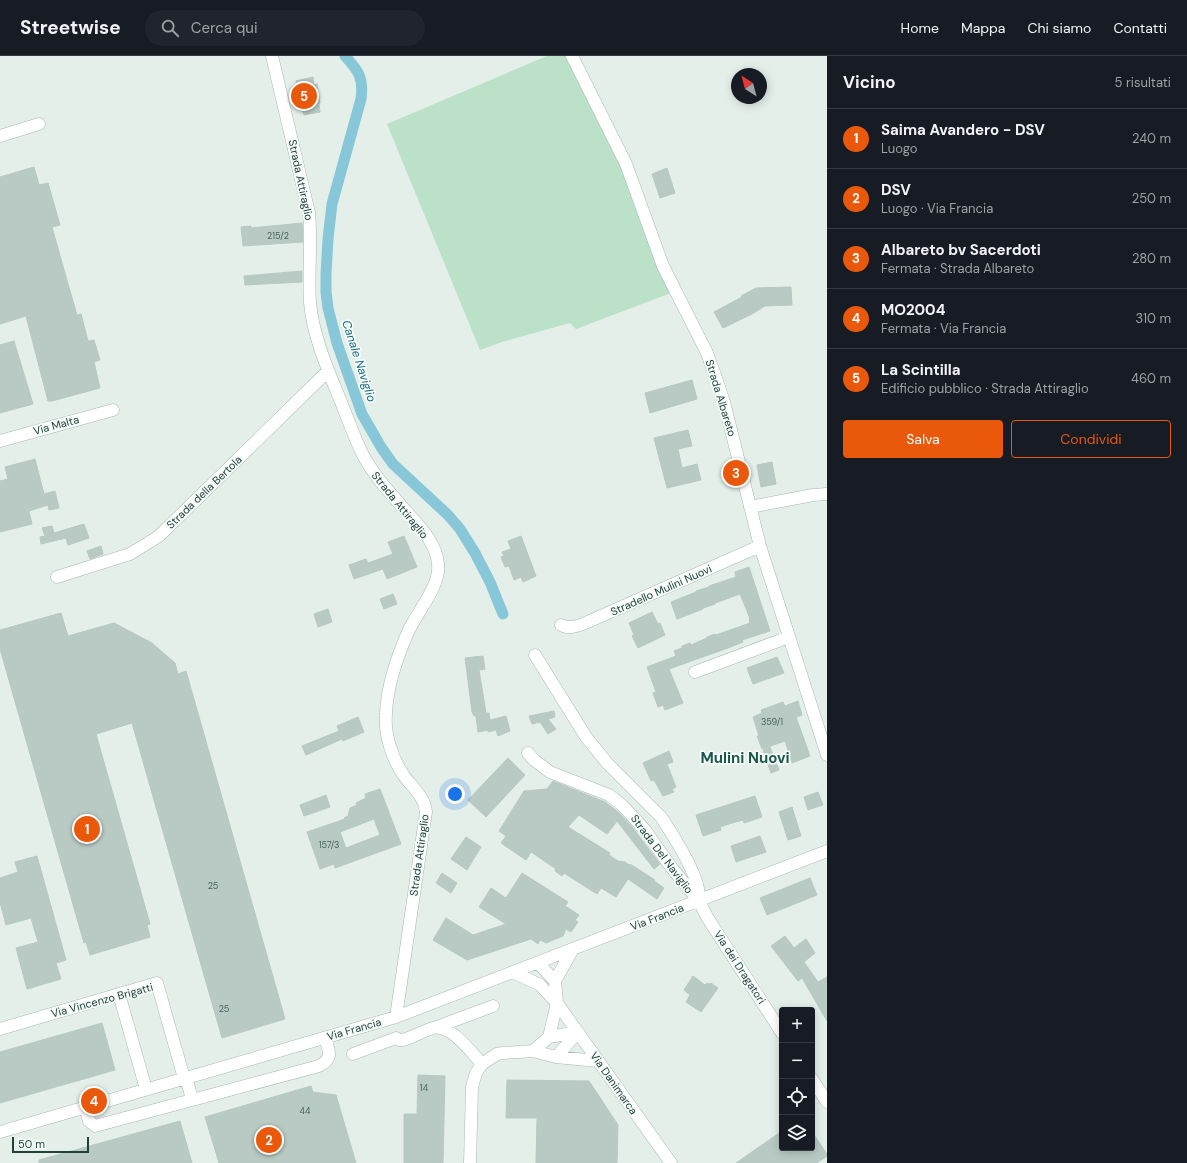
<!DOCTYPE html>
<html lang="it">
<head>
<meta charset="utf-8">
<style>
  body { margin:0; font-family:"DM Sans",sans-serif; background:#20242c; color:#f1f3f6 }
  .controls { position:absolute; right:12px; bottom:12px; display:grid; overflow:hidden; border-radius:4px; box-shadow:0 2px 10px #0003 }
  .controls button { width:36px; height:36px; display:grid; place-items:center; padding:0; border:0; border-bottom:1px solid #363941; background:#171b24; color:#f1f3f6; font:20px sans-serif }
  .compass { position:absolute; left:731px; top:12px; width:36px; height:36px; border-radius:50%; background:#171b24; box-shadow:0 2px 10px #0003; rotate:324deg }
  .scale { position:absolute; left:12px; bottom:10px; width:77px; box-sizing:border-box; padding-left:4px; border:2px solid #21423b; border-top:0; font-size:11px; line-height:14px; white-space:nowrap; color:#21423b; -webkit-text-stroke:3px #f5fbf8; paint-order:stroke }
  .you { position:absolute; left:455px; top:738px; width:14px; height:14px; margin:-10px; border:3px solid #fff; border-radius:50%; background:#1a73e8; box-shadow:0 0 0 6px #1a73e833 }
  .badge { display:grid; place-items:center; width:26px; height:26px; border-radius:50%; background:#ea580c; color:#fff; font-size:13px; font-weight:700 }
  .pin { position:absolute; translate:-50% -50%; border:2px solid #fff; box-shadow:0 1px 4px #0006 }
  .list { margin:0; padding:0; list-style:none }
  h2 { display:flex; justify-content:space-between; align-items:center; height:52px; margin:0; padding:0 16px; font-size:17px }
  h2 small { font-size:13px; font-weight:400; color:#9ea1a6 }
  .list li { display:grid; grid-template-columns:26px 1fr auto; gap:12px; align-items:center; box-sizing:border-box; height:60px; padding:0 16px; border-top:1px solid #363941 }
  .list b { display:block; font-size:15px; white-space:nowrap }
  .list p { margin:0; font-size:13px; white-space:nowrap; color:#9ea1a6 }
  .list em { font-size:13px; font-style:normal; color:#9ea1a6 }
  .actions { display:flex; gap:8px; padding:12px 16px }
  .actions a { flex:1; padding:9px 0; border:1px solid #ea580c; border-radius:4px; text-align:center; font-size:14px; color:#ea580c }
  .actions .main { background:#ea580c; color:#fff }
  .icon { flex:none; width:22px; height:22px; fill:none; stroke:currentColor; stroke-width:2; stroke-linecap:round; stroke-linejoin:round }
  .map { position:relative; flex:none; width:827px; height:1107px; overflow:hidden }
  header { display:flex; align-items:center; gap:24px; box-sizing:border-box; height:56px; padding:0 20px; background:#171b24; border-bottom:1px solid #363941 }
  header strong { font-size:19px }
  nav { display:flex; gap:22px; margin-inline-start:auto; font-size:14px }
  .search { width:280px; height:36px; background:#20242c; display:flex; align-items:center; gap:10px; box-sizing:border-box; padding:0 14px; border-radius:22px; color:#9ea1a6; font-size:15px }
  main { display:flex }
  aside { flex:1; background:#171b24 }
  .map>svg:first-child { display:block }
</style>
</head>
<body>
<header>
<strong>Streetwise</strong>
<div class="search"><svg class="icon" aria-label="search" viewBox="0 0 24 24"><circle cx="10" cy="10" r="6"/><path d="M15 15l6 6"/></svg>Cerca qui</div>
<nav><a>Home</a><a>Mappa</a><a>Chi siamo</a><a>Contatti</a></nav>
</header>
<main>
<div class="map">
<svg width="827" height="1107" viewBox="0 0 827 1107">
  <rect width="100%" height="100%" fill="#e4efea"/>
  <path fill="#bbe1c8" d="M547,0H565L623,114L671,237L576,273L570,267L502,286L480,294L387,68Z"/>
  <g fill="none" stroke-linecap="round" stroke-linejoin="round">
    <path stroke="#88c7d8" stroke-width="11" d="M345,0C358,14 364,22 361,43L332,148L328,183L326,218V236L328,252L337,287L362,358L381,391L393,408L448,459L460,473L475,497L490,526L503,558"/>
  </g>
  <path fill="#b9cac4" stroke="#b6c9c2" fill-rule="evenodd" d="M313,21L314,29L317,28L320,47L319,48L320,56L304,59L302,52L300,53L295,33H298L296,25Z
    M34,111L39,129L48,127L60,169L52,171L68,228L77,259L81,258L88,285L94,284L100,304L94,306L100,332L52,345H48L26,260L0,268V121Z
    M667,112L675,137L660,142L652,118Z
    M302,167L303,186L243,190L241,171L251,170V172Z
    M302,215V226L245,229L244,220Z
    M791,231L792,249L765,250L752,258L723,272L714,256L742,241L741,240L756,232Z
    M14,285L33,348L0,357V289Z
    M692,324L697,343L650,357L645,337Z
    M688,374L692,390L678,393L682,412L697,408L701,424L667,432L654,382Z
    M35,403L44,438L55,435L59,452L49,454L48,449L29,455L32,468L0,476V425L8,423L5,411Z
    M772,406L776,428L761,431L757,409Z
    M84,468L89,482L68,489L66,482L41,488L40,481L45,480L42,472L52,470L54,477Z
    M404,480L417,511L387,523L383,513L354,523L349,509L366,503L368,507L393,498L388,486Z
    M521,480L536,520L523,526L521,521L514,524L509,510L505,511L501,501L504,500L502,496L511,493L508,485Z
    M101,490L103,498L90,503L87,495Z
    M749,511L770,575L742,584L743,586L728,592L669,613L683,647L665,654L663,649L658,651L653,637L656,636L647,611L676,600L674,595L682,592V590L690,587L691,589L707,582V581L715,578L716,579L750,567L749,564L750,563L747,555L740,538L715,547V548L703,552V553L677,563L671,546L696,536V535L709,531V530L736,521L735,516Z
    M393,538L397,548L384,553L380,543Z
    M328,553L332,566L318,571L314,558Z
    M652,556L658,568L660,567L665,579L638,592L632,580L634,579L629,567Z
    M61,557L68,580L114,567L152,587L175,607L178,618L186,615L285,963L222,982L132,667L96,678L150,868L147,869L150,881L90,899L86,886L84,887L0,593V574Z
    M483,600L485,613L479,614L486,657H489L490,664L506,660L510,675L498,680L496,674L488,676V674L478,676L476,660H474L472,656L465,602Z
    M777,601L784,617L753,628L747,612Z
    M798,645L802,659L796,661L810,700L792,707L785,685L762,693L757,680H759L753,661L762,657L761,654L783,646L785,650Z
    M554,655L555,661L548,663L556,673L548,678L540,666L532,668L529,660Z
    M358,661L364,676L343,685L342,683L306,699L302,690L339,675L337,670Z
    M770,691L779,714L771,717L763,694Z
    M669,695L673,706L667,708L676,731L672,733L674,736L663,740L654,724L651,725L643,707Z
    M508,702L525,719L486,761L468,744Z
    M553,725L605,746L618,756L633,772L660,808L654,813L617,765L607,778L579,759L568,771L610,797L609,799L618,805L625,806L629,809L630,808L655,824L654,825L664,832L657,843L628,823L616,841L601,832L597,838L564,817L562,820L555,815L556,813L531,796L526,804L501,787L506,780L499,775L524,735L547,733Z
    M380,733L401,788L335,812L334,808L320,813L307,776L345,763L344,762L348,760L350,752L357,749L356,747L366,742L365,738ZM374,763L380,779L346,792L340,776Z
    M818,736L823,749L808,754L804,741Z
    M326,739L330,751L304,760L300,749Z
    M755,740L762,761L744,767L743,764L732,767L720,771L721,774L703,780L696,759Z
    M792,751L801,780L788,784L779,756Z
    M760,780L766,796L736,806L731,790Z
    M466,781L481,791L467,814L451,803Z
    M37,800L66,904L56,907L61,923L27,933L16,892L38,886L31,862L6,869L0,846V822L18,816L15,806Z
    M442,817L457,827L451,837L436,827Z
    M522,817L568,846L565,850L579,859L575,864L578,866L571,876L566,873L563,880L546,887L540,884L538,888L531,883L467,904L433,884L446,862L473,879L506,868L479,851L491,832L506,842Z
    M810,822L817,839L767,859L760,842Z
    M785,880L794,892L806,883L815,897L804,906L818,926L827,921V965L802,922L798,925L771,890Z
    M693,920L705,929L707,927L710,928L711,927L718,932L701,956L686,946L690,939L684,934Z
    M102,967L115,1014L0,1047V996Z
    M418,1019L445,1020L443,1107H404V1058H417Z
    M507,1024L589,1025L618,1069L617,1107H536L537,1062H506Z
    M311,1030L313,1036L336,1039L356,1107H219L205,1061Z
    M180,1065L192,1107H39V1104Z
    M782,1075V1092H812V1076L827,1098V1100L817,1107H736Z"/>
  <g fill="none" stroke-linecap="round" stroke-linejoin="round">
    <defs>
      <path id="minor" d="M272,0L309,157C312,186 308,216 310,246C313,281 328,314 341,346C348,363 354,381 362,397C373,419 390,437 406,455C419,470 436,486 438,508C441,529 417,556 408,576C397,601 387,630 386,658C384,679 393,704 404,720C413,732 425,741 426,756L396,961
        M572,0L626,108L663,210L707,297L716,322L724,346L760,490L827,699
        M0,80L39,68
        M0,385L113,354
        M750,451L813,439L827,438
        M57,521L130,498L159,480L328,315
        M561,569C568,573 575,571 583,568L760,490
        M535,599L586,681L608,708L661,761C672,777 695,814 698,833C699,837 698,841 699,845
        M695,616L789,581
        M528,697L534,704L550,716L609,739L623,750L645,774L671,811L699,845L707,861L782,977
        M538,907L555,925
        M513,916L540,929L557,947L671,1107
        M119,938L146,1033
        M434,972L493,950
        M0,973L157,927L184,1022L188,1028L192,1044
        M549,981L578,976
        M533,995L549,981L557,947L555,925L573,893
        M353,998L396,982L399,984H403C413,981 423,975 433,972C451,968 471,996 482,1008
        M556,1001L578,976
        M812,1023L827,1046
        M85,1051L89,1065L95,1070L319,1010C334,1002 329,995 325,982
        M0,1076L396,961L827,795
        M470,1107L472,1031L476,1017L482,1008L497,998L503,997L533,995L556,1001L598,1005"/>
    </defs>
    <use href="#minor" stroke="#a6b8b2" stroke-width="13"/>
    <use href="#minor" stroke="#fff" stroke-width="12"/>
  </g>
  <g text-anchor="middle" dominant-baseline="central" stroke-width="3.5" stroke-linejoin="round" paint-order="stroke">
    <g font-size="9" fill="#47645d">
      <text x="278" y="180">215/2</text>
      <text x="772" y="666">359/1</text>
      <text x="329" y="789">157/3</text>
      <text x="213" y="830">25</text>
      <text x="224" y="953">25</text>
      <text x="424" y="1032">14</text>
      <text x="305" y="1055">44</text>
    </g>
    <g font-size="11" fill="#21423b" stroke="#f5fbf8">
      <text transform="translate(301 124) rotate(78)">Strada Attiraglio</text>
      <text transform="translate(721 342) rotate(73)">Strada Albareto</text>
      <text transform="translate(56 369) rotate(-15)">Via Malta</text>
      <text transform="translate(204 436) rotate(-44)">Strada della Bertola</text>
      <text transform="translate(400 449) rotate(51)">Strada Attiraglio</text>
      <text transform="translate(661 534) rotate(-24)">Stradello Mulini Nuovi</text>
      <text transform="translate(662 798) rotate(53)">Strada Del Naviglio</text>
      <text transform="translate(419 799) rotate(-82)">Strada Attiraglio</text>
      <text transform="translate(657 861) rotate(-21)">Via Francia</text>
      <text transform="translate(740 911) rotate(57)">Via dei Dragatori</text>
      <text transform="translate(102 944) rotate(-15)">Via Vincenzo Brigatti</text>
      <text transform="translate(354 973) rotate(-16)">Via Francia</text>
      <text transform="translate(614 1027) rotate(55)">Via Danimarca</text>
    </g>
    <g font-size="12" font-style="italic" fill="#156c84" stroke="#f5fbf8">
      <text transform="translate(359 305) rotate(72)">Canale Naviglio</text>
    </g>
    <g font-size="15" font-weight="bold" fill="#1b574b" stroke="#f5fbf8">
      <text x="745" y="702">Mulini Nuovi</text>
    </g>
  </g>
</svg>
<div class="controls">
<button>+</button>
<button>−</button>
<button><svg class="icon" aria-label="locate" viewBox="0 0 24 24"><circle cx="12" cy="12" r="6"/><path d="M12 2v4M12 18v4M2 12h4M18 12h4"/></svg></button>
<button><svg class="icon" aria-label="layers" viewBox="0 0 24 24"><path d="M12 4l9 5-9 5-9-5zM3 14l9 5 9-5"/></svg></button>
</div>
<svg class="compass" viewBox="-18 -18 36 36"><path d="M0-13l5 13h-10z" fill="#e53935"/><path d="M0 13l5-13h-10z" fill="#9ea1a6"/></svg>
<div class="scale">50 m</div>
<div class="you"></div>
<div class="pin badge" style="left:87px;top:773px">1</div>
<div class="pin badge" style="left:269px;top:1084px">2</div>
<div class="pin badge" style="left:736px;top:417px">3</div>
<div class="pin badge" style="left:94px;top:1045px">4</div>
<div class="pin badge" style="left:304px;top:40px">5</div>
</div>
<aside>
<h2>Vicino<small>5 risultati</small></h2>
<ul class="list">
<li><span class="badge">1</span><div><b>Saima Avandero - DSV</b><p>Luogo</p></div><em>240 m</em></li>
<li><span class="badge">2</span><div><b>DSV</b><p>Luogo · Via Francia</p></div><em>250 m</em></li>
<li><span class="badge">3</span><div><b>Albareto bv Sacerdoti</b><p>Fermata · Strada Albareto</p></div><em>280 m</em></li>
<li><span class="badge">4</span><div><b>MO2004</b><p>Fermata · Via Francia</p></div><em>310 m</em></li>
<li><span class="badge">5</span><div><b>La Scintilla</b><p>Edificio pubblico · Strada Attiraglio</p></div><em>460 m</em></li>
</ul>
<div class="actions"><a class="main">Salva</a><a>Condividi</a></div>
</aside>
</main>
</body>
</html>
